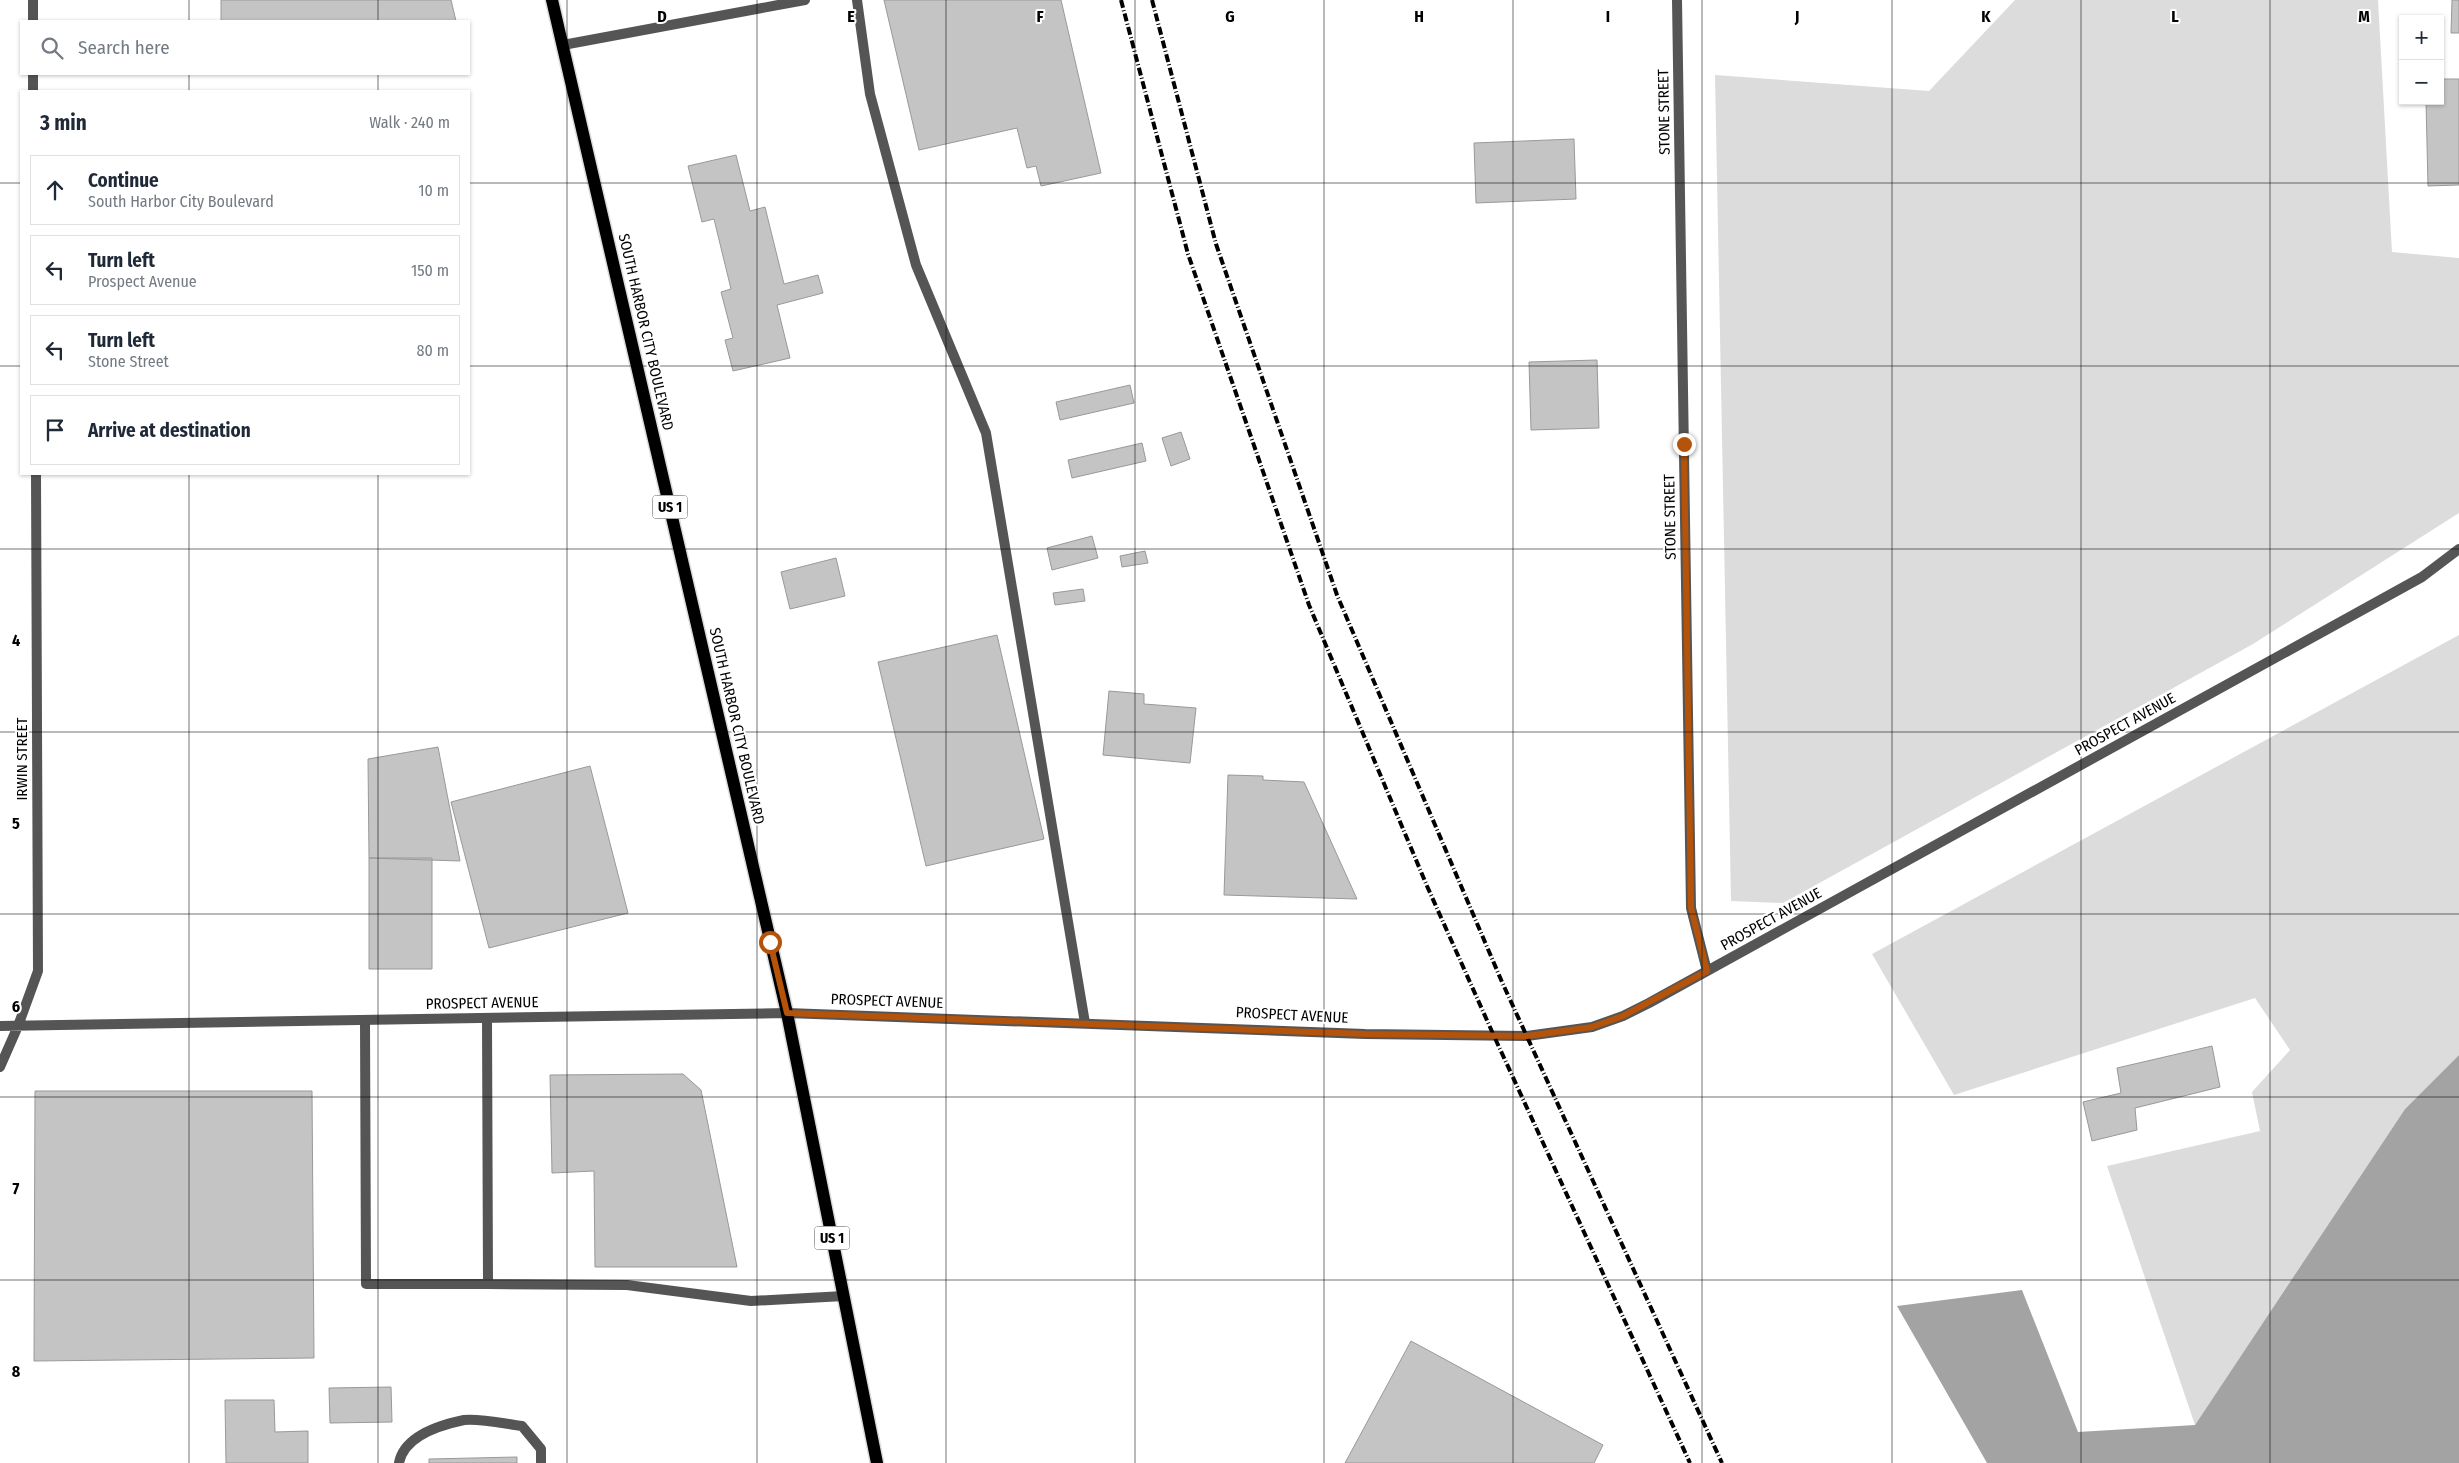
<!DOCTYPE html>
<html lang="en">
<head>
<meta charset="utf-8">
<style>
  body { margin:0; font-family:"Fira Sans Condensed",sans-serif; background:#f2f2f3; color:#1f2937 }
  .controls { position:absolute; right:15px; top:15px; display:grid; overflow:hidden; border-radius:0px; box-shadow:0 1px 4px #0004 }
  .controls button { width:45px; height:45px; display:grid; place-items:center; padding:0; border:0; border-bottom:1px solid #e0e1e3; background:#fff; color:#1f2937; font:25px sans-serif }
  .stop { position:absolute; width:15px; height:15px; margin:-11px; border:4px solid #b45309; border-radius:50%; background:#fff }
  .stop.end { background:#b45309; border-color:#fff; box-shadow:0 1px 5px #0008 }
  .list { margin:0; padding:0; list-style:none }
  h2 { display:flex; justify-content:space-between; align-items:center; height:65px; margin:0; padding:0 20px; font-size:21px }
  h2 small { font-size:16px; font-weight:400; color:#747a83 }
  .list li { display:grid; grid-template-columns:32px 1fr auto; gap:15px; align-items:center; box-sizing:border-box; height:70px; margin:0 10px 10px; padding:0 10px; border:1px solid #e0e1e3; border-radius:0px }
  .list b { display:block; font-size:19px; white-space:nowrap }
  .list p { margin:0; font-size:16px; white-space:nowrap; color:#747a83 }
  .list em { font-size:16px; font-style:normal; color:#747a83 }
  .icon { flex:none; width:28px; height:28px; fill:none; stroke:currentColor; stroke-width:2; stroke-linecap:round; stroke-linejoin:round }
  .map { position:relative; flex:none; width:2459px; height:1463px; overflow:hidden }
  .search { position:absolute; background:#fff; box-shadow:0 1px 4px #0004; left:20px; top:20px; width:450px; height:55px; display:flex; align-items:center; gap:12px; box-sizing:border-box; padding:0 18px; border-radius:0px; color:#747a83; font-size:19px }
  .panel { position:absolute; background:#fff; box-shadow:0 1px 4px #0004; left:20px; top:90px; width:450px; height:385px; border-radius:0px }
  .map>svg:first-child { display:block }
</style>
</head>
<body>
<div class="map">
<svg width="2459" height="1463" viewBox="0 0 2459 1463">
  <rect width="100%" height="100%" fill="#fff"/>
  <path fill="#dcdcdc" d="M2015,0H2378L2392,252L2459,258V513L2253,644L1783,903L1731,901L1715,75L1929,91Z
    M2459,635V1055L2405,1109L2195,1425L2107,1166L2260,1131L2252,1092L2290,1050L2255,998L1954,1095L1872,954Z"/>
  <path fill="#a3a3a3" d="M2459,1055V1463H1987L1897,1306L2022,1290L2078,1432L2195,1425L2405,1109Z"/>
  <path fill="#c4c4c4" stroke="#999" d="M221,0H451L456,21H221Z
    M884,0H1061L1101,173L1041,186L1036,166L1027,168L1017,128L919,150Z
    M2452,0H2459V33H2451Z
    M2440,79H2459V185L2428,186L2426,101H2440Z
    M1574,139L1576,199L1476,203L1474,143Z
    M736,155L750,211L765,207L784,284L818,275L823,293L777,305L790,358L733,371L725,340L733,338L721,292L731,289L714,219L702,222L688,166Z
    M1597,360L1599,428L1531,430L1529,362Z
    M1130,385L1134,403L1060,420L1056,402Z
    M1181,432L1190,459L1171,466L1162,438Z
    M1142,443L1146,461L1072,478L1068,460Z
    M1092,536L1098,558L1052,570L1047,548Z
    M1145,551L1148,563L1122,567L1120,556Z
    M836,558L845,596L790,609L781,572Z
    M1083,589L1085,601L1055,605L1053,593Z
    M997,635L1044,839L926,866L878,662Z
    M1109,691L1144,694V704L1196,708L1190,763L1103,755Z
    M438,747L460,861L369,858L368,759Z
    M590,766L628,913L489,948L451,802Z
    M1228,775L1263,776V780L1304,782L1357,899L1224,895Z
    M369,858H432V969H369Z
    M2212,1046L2220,1087L2135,1108L2137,1130L2092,1141L2083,1102L2121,1093L2117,1068Z
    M683,1074L701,1090L737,1267H595L594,1171L552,1173L550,1075Z
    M35,1091H312L314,1358L34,1361Z
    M1411,1341L1603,1445L1594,1463H1345Z
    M391,1387L392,1422L330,1423L329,1388Z
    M225,1400H274L275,1432L308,1431V1463H226Z
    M517,1457V1463H429V1459Z"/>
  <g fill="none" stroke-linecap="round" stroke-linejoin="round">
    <defs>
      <path id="primary" d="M552,0L787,1013L877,1463"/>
    </defs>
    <use href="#primary" stroke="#dbdbdb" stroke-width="15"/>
    <path stroke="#555" stroke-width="10" d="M857,0L870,94L916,265L986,433L1085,1023
      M365,1020L366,1284H488L487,1019
      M488,1284L627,1285L751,1301L844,1296
      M399,1463C404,1436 440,1425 464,1420C479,1418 506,1424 522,1426L541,1449V1463"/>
    <path stroke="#555" stroke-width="10" d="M33,0V21
      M1677,0L1691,908L1707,971
      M563,45L805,0
      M33,74V91
      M0,1026L787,1013L1365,1034L1527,1036L1592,1027L1623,1016L1649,1003L2422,577L2459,549
      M0,1067L18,1026L38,971L36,474"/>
    <use href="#primary" stroke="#000" stroke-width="12"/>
    <path stroke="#000" stroke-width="4" stroke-dasharray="8 2.5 1 2.5" stroke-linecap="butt" d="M1121,0L1188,254L1309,605L1427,886L1494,1036L1690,1463
      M1152,0L1216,244L1337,595L1502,982L1722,1463"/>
  </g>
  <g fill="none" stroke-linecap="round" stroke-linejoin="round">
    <path stroke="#b45309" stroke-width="6" d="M770,942L787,1013L1366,1034L1527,1036L1592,1027L1623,1016L1707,971L1691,908L1684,444"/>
  </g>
  <path fill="none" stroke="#000" stroke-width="1" stroke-opacity="0.55" d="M189,0V21M378,0V21M567,0V1463M757,0V1463M946,0V1463M1135,0V1463M1324,0V1463M1513,0V1463M1702,0V1463M1892,0V1463M2081,0V1463M2270,0V1463M189,74V91M378,74V91M0,183H21M469,183H2459M0,366H21M469,366H2459M189,474V1463M378,474V1463M0,549H2459M0,732H2459M0,914H2459M0,1097H2459M0,1280H2459"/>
  <g text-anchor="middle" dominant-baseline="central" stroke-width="4" stroke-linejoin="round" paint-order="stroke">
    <g fill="#fff" stroke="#4c4c4c" stroke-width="1">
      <rect x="652.5" y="495.5" width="35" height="23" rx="4"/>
      <rect x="814.5" y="1226.5" width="35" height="23" rx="4"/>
    </g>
    <g font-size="14" font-weight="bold" fill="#000">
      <text x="670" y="507">US 1</text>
      <text x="832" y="1238">US 1</text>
    </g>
    <g font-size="15" fill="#000" stroke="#fff">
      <text transform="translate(1664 112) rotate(-91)">STONE STREET</text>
      <text transform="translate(646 332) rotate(77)">SOUTH HARBOR CITY BOULEVARD</text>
      <text transform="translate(1670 517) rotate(-91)">STONE STREET</text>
      <text transform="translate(2125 724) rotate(-29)">PROSPECT AVENUE</text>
      <text transform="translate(737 726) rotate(77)">SOUTH HARBOR CITY BOULEVARD</text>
      <text transform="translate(22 759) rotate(-90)">IRWIN STREET</text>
      <text transform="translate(1771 919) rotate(-29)">PROSPECT AVENUE</text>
      <text transform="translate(887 1001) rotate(2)">PROSPECT AVENUE</text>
      <text transform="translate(482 1003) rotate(-1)">PROSPECT AVENUE</text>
      <text transform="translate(1292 1015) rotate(3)">PROSPECT AVENUE</text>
    </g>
  </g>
  <g font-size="16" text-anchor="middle" font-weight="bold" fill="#000" stroke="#fff" stroke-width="4" stroke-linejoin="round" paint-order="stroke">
    <text x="662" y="22">D</text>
    <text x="851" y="22">E</text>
    <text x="1040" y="22">F</text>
    <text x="1230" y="22">G</text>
    <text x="1419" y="22">H</text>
    <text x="1608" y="22">I</text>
    <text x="1797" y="22">J</text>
    <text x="1986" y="22">K</text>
    <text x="2175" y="22">L</text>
    <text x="2364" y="22">M</text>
    <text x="16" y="646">4</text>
    <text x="16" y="829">5</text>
    <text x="16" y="1012">6</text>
    <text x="16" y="1194">7</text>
    <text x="16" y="1377">8</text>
  </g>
</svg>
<div class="controls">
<button>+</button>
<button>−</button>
</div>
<div class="stop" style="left:770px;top:942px"></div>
<div class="stop end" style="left:1684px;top:444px"></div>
<div class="search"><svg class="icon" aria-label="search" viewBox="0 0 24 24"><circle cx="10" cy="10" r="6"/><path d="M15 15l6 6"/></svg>Search here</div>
<section class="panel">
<h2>3 min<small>Walk · 240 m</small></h2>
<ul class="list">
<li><svg class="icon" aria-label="ahead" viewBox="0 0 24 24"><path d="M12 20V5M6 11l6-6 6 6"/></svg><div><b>Continue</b><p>South Harbor City Boulevard</p></div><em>10 m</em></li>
<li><svg class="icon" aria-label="left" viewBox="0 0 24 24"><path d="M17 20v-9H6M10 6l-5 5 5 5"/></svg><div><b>Turn left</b><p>Prospect Avenue</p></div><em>150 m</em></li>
<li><svg class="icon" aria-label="left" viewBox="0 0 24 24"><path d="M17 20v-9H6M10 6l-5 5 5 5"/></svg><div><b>Turn left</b><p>Stone Street</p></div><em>80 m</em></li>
<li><svg class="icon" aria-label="arrive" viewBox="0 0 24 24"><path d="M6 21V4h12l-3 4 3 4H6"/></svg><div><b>Arrive at destination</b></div></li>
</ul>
</section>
</div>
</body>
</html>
